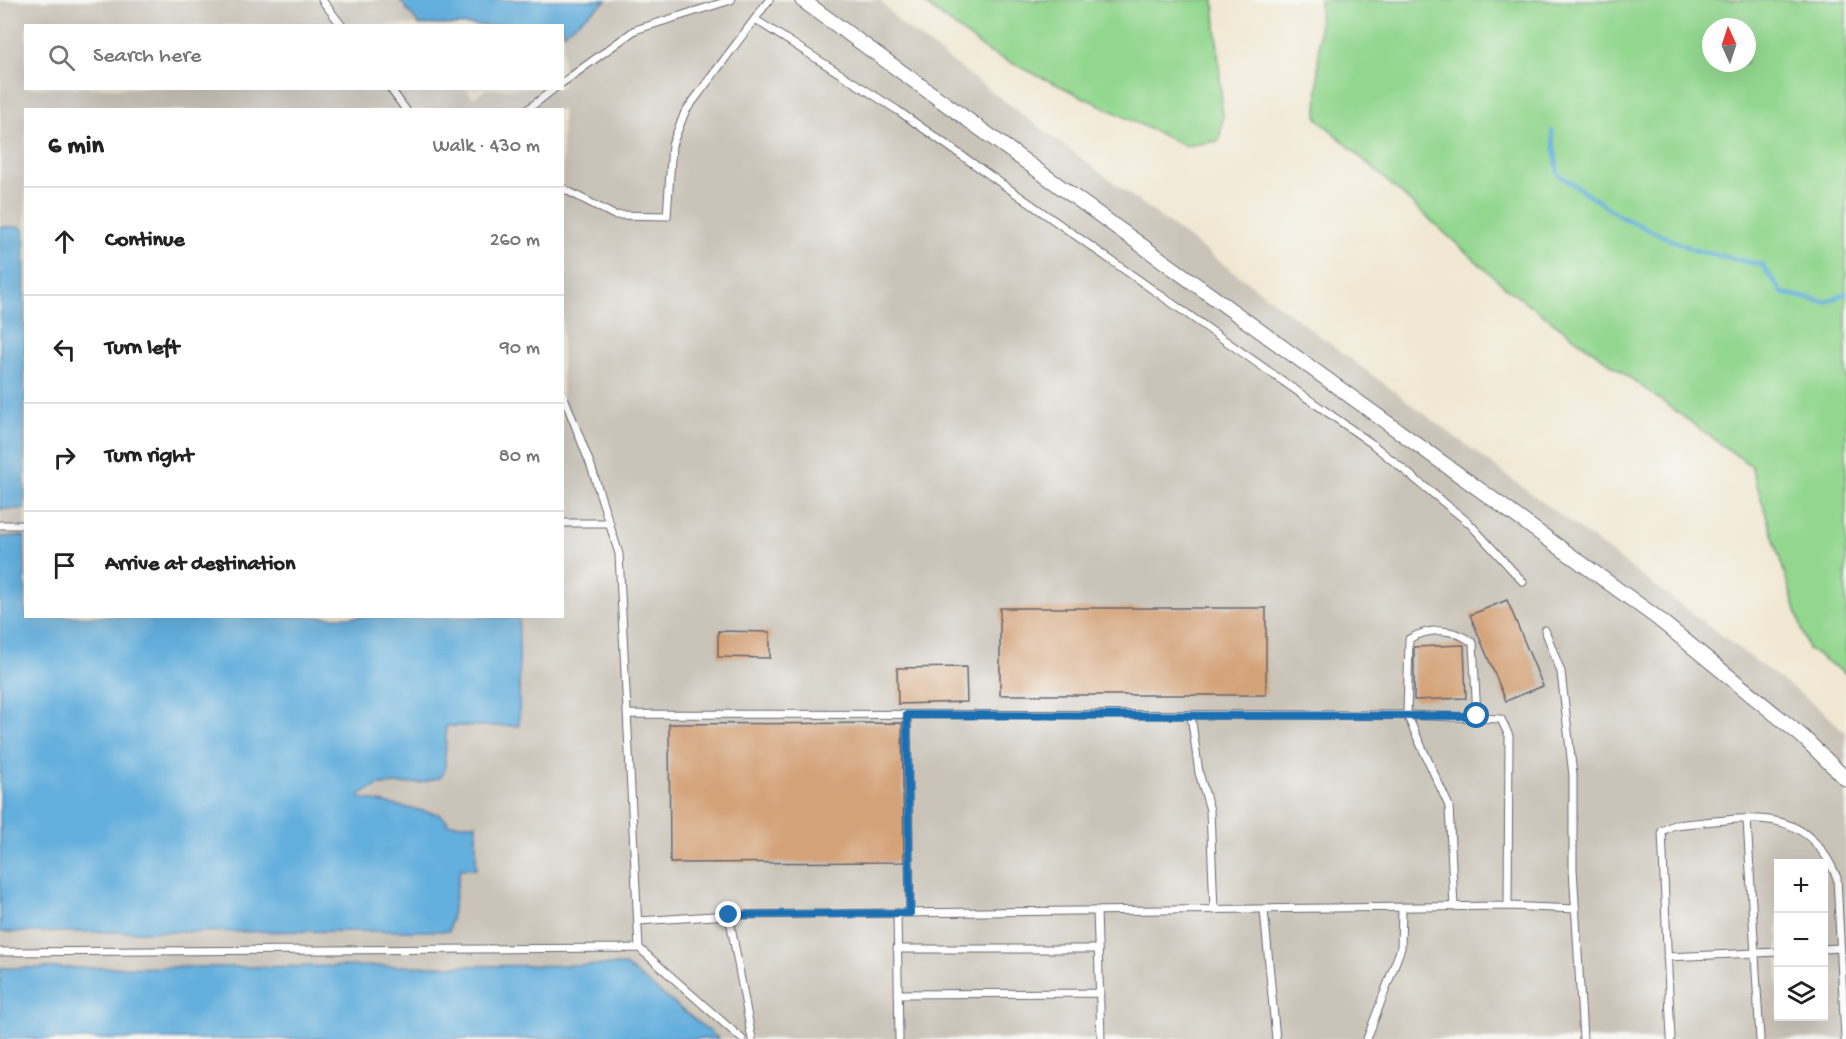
<!DOCTYPE html>
<html lang="en">
<head>
<meta charset="utf-8">
<style>
  body { margin:0; font-family:"Gochi Hand",sans-serif; background:#f6f6f6; color:#222 }
  .controls { position:absolute; right:18px; bottom:18px; display:grid; overflow:hidden; border-radius:0px; box-shadow:0 6px 24px #0002 }
  .controls button { width:54px; height:54px; display:grid; place-items:center; padding:0; border:0; border-bottom:2px solid #e0e0e0; background:#fff; color:#222; font:30px sans-serif }
  .compass { position:absolute; left:1702px; top:18px; width:54px; height:54px; border-radius:50%; background:#fff; box-shadow:0 6px 24px #0002; rotate:357deg }
  .stop { position:absolute; width:18px; height:18px; margin:-14px; border:4px solid #1f6fb2; border-radius:50%; background:#fff }
  .stop.end { background:#1f6fb2; border-color:#fff; box-shadow:0 2px 6px #0008 }
  .list { margin:0; padding:0; list-style:none }
  h2 { display:flex; justify-content:space-between; align-items:center; height:78px; margin:0; padding:0 24px; font-size:26px }
  h2 small { font-size:20px; font-weight:400; color:#767676 }
  .list li { display:grid; grid-template-columns:39px 1fr auto; gap:18px; align-items:center; box-sizing:border-box; height:108px; padding:0 24px; border-top:2px solid #e0e0e0 }
  .list b { display:block; font-size:22px; white-space:nowrap }
  .list em { font-size:20px; font-style:normal; color:#767676 }
  .icon { flex:none; width:33px; height:33px; fill:none; stroke:currentColor; stroke-width:2; stroke-linecap:round; stroke-linejoin:round }
  .map { position:relative; flex:none; width:1846px; height:1039px; overflow:hidden }
  .search { position:absolute; background:#fff; box-shadow:0 6px 24px #0002; left:24px; top:24px; width:540px; height:66px; display:flex; align-items:center; gap:15px; box-sizing:border-box; padding:0 21px; border-radius:0px; color:#767676; font-size:22px }
  .panel { position:absolute; background:#fff; box-shadow:0 6px 24px #0002; left:24px; top:108px; width:540px; height:510px; border-radius:0px }
  .map>svg:first-child { display:block }
</style>
</head>
<body>
<div class="map">
<svg width="1846" height="1039" viewBox="0 0 1846 1039">
  <rect width="100%" height="100%" fill="#f6f6f2"/>
  <filter id="ink" filterUnits="userSpaceOnUse"><feTurbulence type="fractalNoise" baseFrequency=".0167" numOctaves="2"/><feDisplacementMap in="SourceGraphic" scale="12" xChannelSelector="R" yChannelSelector="G"/><feConvolveMatrix kernelMatrix="1 2 1 2 8 2 1 2 1" color-interpolation-filters="sRGB"/></filter>
  <filter id="wash" filterUnits="userSpaceOnUse"><feTurbulence type="fractalNoise" baseFrequency=".008" numOctaves="4" result="noise"/><feDisplacementMap in="SourceGraphic" scale="24" xChannelSelector="R" yChannelSelector="G"/><feGaussianBlur stdDeviation="1.35" result="paint"/><feColorMatrix in="noise" values="0 0 0 0 0 0 0 0 0 0 0 0 0 0 0 0 0 1.4 0 .05"/><feComposite in="paint" operator="in"/></filter>
  <g filter="url(#wash)">
    <rect width="100%" height="100%" fill="#f1e8d3"/>
    <path fill="#c9c3b8" fill-rule="evenodd" d="M0,0H400L419,25L26,26V88H466L473,98L487,89L562,88L563,33L607,0H880L901,24L1823,711L1846,733V1039H719L625,965L0,968V932L449,931L460,869H476L447,824L389,803L359,798V796L379,785L434,781L445,770L446,726H519V617L562,616V110H26L25,230L19,227H0ZM1778,864H1824V1016H1778Z
      M0,509H25V536L0,537Z"/>
    <path fill="#93d78f" stroke="#5a7c65" stroke-width="1.5" fill-rule="evenodd" d="M920,0H1214L1223,118L1219,141L1185,146L989,52Z
      M1320,0H1846V674L1808,649L1751,466L1505,287L1317,118ZM1711,27H1747V63H1711Z"/>
    <path fill="#64afdd" stroke="#43688c" stroke-width="1.5" d="M400,0H607L563,33L562,26L419,25Z
      M0,227H19L25,230V509H0Z
      M25,536L26,616L519,617V726H446L445,770L441,777L421,783L379,785L360,794V798L438,814L447,820V824H476V869H460L449,931L0,932V537Z
      M625,965L719,1039H0V968Z"/>
    <g fill="none" stroke-linecap="round" stroke-linejoin="round">
      <path stroke="#64afdd" stroke-width="4.5" d="M1552,131L1558,174L1623,218L1694,250L1762,265L1782,293L1826,302L1846,293"/>
    </g>
    <g id="blocks">
      <path fill="#d4a379" d="M1507,600L1543,686L1506,701L1470,615Z
        M1000,608H1266V695H1000Z
        M718,631L770,632V658L718,657Z
        M1464,645L1466,698L1414,700V647Z
        M966,667L967,702L898,704L897,668Z
        M902,723L904,862L670,863L669,724Z"/>
    </g>
  </g>
  <g filter="url(#ink)">
    <use href="#blocks" fill-opacity="0" stroke="#6a6770" stroke-width="1.5"/>
    <g fill="none" stroke-linecap="round" stroke-linejoin="round">
      <defs>
        <path id="service" d="M322,0L342,26
          M756,20L897,110L1371,443L1469,523L1523,582
          M562,83L635,30L731,0
          M390,88L406,110
          M527,110L555,88
          M562,188L614,215L667,216L672,145L685,112L769,0
          M562,392L591,466L619,554L639,948
          M562,523H610
          M0,525H26
          M1545,630L1561,672L1573,775V868L1583,1039
          M628,714L1407,715L1501,719L1509,736L1508,906
          M907,715L910,913
          M1191,715L1199,773L1210,810L1214,910
          M1747,820L1760,1039
          M1454,907L1449,806L1407,715L1409,639C1430,627 1454,628 1473,643L1477,716
          M1097,910L1101,1039
          M1264,910L1276,1039
          M897,913L899,1039
          M729,915L752,1039
          M638,921L729,915L1508,906L1576,909
          M897,949H1098
          M1824,949L1840,948
          M0,952L639,948L742,1039
          M1667,957L1778,952
          M898,994L1100,993
          M1367,1039L1401,948L1402,908
          M1671,1039L1662,831L1674,825C1744,820 1805,799 1837,878L1845,1039"/>
        <path id="minor" d="M802,0L1656,617L1803,737L1846,779"/>
      </defs>
      <use href="#service" stroke="#6a6770" stroke-width="9"/>
      <use href="#minor" stroke="#6a6770" stroke-width="16"/>
      <use href="#service" stroke="#fff" stroke-width="7"/>
      <use href="#minor" stroke="#fff" stroke-width="14"/>
    </g>
  </g>
  <g fill="none" stroke-linecap="round" stroke-linejoin="round" filter="url(#ink)">
    <path stroke="#1f6fb2" stroke-width="8" d="M729,915L910,913L907,715L1477,716"/>
  </g>
</svg>
<div class="controls">
<button>+</button>
<button>−</button>
<button><svg class="icon" aria-label="layers" viewBox="0 0 24 24"><path d="M12 4l9 5-9 5-9-5zM3 14l9 5 9-5"/></svg></button>
</div>
<svg class="compass" viewBox="-18 -18 36 36"><path d="M0-13l5 13h-10z" fill="#e53935"/><path d="M0 13l5-13h-10z" fill="#767676"/></svg>
<div class="stop" style="left:1477px;top:716px"></div>
<div class="stop end" style="left:729px;top:915px"></div>
<div class="search"><svg class="icon" aria-label="search" viewBox="0 0 24 24"><circle cx="10" cy="10" r="6"/><path d="M15 15l6 6"/></svg>Search here</div>
<section class="panel">
<h2>6 min<small>Walk · 430 m</small></h2>
<ul class="list">
<li><svg class="icon" aria-label="ahead" viewBox="0 0 24 24"><path d="M12 20V5M6 11l6-6 6 6"/></svg><div><b>Continue</b></div><em>260 m</em></li>
<li><svg class="icon" aria-label="left" viewBox="0 0 24 24"><path d="M17 20v-9H6M10 6l-5 5 5 5"/></svg><div><b>Turn left</b></div><em>90 m</em></li>
<li><svg class="icon" aria-label="right" viewBox="0 0 24 24"><path d="M7 20v-9h11M14 6l5 5-5 5"/></svg><div><b>Turn right</b></div><em>80 m</em></li>
<li><svg class="icon" aria-label="arrive" viewBox="0 0 24 24"><path d="M6 21V4h12l-3 4 3 4H6"/></svg><div><b>Arrive at destination</b></div></li>
</ul>
</section>
</div>
</body>
</html>
